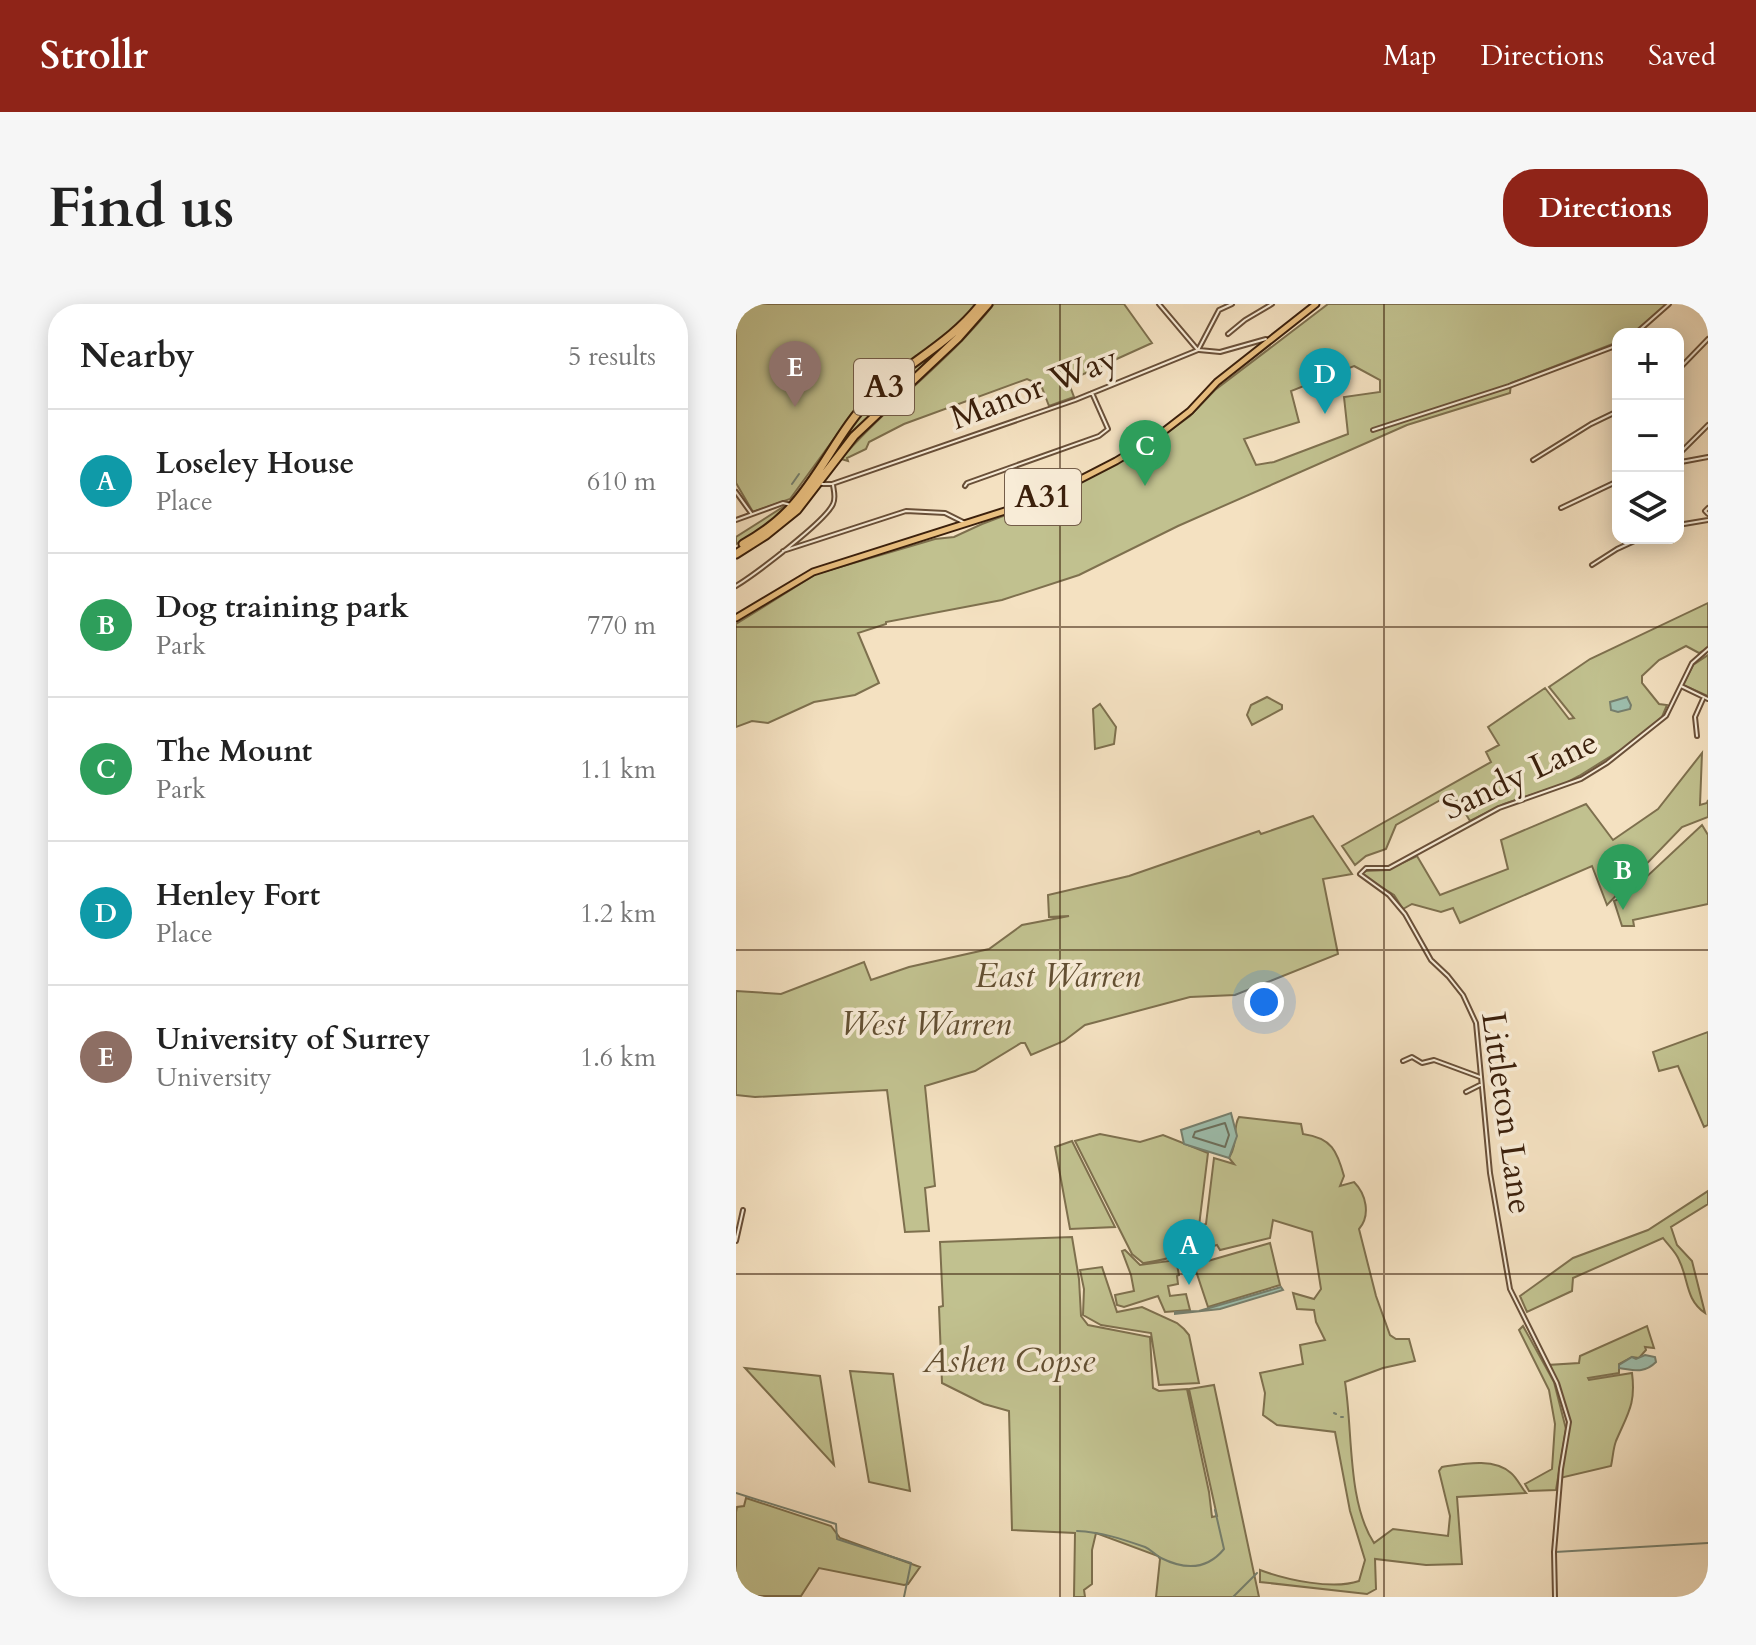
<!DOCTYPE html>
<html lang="en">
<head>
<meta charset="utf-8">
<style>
  body { margin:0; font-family:Cardo,serif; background:#f6f6f6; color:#222 }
  .controls { position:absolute; right:24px; top:24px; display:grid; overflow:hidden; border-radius:16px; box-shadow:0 4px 20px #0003 }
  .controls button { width:72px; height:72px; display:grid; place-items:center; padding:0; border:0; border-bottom:2px solid #e0e0e0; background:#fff; color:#222; font:40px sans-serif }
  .you { position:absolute; left:528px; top:698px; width:28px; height:28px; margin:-20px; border:6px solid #fff; border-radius:50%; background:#1a73e8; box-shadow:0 0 0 12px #1a73e833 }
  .badge { display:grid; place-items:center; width:52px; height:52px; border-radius:50%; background:#8f2418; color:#fff; font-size:26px; font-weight:700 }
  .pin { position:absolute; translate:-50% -66px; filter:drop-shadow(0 2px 4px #0008) }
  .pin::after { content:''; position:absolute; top:42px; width:28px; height:24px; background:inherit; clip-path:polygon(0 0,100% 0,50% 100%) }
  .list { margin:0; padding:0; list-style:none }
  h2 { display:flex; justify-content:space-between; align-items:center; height:104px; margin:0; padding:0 32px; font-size:34px }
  h2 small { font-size:26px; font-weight:400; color:#767676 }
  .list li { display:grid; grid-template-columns:52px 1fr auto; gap:24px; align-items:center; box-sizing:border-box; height:144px; padding:0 32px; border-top:2px solid #e0e0e0 }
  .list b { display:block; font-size:30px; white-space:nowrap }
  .list p { margin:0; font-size:26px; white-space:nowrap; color:#767676 }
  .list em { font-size:26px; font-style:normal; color:#767676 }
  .icon { flex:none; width:44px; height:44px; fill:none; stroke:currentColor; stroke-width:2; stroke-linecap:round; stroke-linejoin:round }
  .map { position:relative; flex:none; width:972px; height:1293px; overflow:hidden; border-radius:32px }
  header { display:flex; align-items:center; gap:48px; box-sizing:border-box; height:112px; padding:0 40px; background:#8f2418; color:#fff }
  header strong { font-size:38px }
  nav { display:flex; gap:44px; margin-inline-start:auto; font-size:28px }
  .intro { display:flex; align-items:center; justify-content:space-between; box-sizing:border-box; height:192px; padding:0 48px }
  h1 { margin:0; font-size:56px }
  .button { padding:20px 36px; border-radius:32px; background:#8f2418; color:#fff; font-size:28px; font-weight:700 }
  main { display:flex; gap:48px; padding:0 48px }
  aside { flex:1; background:#fff; border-radius:32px; box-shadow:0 4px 20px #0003 }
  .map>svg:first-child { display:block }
</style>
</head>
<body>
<header>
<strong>Strollr</strong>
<nav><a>Map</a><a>Directions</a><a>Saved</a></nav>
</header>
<div class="intro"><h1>Find us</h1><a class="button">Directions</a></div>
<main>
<aside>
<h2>Nearby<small>5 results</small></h2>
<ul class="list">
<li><span class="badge" style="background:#0f9aa8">A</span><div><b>Loseley House</b><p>Place</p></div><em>610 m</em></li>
<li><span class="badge" style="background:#2e9e5b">B</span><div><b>Dog training park</b><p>Park</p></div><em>770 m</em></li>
<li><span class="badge" style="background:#2e9e5b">C</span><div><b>The Mount</b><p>Park</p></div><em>1.1 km</em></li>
<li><span class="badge" style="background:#0f9aa8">D</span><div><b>Henley Fort</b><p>Place</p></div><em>1.2 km</em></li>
<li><span class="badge" style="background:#8d6e63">E</span><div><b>University of Surrey</b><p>University</p></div><em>1.6 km</em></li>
</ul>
</aside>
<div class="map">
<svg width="972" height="1293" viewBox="0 0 972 1293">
  <rect width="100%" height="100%" fill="#f4e1c1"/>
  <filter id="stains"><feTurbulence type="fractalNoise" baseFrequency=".0025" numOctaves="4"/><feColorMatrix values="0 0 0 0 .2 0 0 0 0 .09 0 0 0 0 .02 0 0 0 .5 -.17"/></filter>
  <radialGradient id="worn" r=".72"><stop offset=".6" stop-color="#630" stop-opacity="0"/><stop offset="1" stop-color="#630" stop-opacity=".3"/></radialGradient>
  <path fill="#c1c18f" stroke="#7e704e" stroke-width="2" fill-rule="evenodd" d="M0,0H242L218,26L152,75L122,102L54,195L17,208L0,179Z
    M258,0H388L416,39L332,77L338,93L313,102L305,81L291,75L168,120L133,138L130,145L111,154L112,157L105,155C152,100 215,56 258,0Z
    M592,0H928L930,2L897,30H882V38L775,79L774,89L671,121L442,222L343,271L266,296L150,318V320L122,329L143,379L119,391L78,398L32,419L16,417L0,423V320L80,270L199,235L218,233L246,220L315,194L413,142L454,112L479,86ZM618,62L644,76V88L608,93L612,130L538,158L520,161L508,135L563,118L555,87Z
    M229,22L220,33L125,121L72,187C90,160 106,130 128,105C158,72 198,52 229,22Z
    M50,201V204L25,225L0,240V233Z
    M972,299V344L963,349L950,342L923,356L906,372V379L923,400L931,401L926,413L896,439L843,472L828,480L768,500L734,517L722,497L708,494L660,521L650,545L630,552L619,561L606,542L755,458L750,448L763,441L752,423L809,384L833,415L838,414L813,383L854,355Z
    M972,351V392L947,381L957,361Z
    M531,393L546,401V405L516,421L511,411L515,401Z
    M364,400L380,423L378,440L359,445L357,405Z
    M966,449L964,501L971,499L972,496V513L946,523L871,601L856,562L724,619L717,604L705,608L676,600L667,605L658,591L626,571L629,567L651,566L681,552L704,591L772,565L765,536L850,500L877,536L922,505Z
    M577,512L616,570L587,575L602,650L499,691L454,693L349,721L328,737L295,751L289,739H285L239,767L189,782L199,882L189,884L193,927L169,928L151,786L19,793L0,791V687L45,690L128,658L135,676L173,663L253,645L286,621L333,612L313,613L312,591L393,572L523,527L525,530Z
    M966,521L972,531V600L897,616L898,622H886L878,597L890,592Z
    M972,728V821L968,823L942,762L923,767L917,748Z
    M503,813L565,820L567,830C596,834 601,847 608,872L604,882L618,878C630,890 635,911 623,925L640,992L654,1031L660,1035H673L679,1057L647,1064L609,1078C617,1127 611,1198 638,1239L657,1225L712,1232L714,1212L703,1167L706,1163C726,1160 758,1153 775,1169C781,1174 785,1183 790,1189L721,1193L726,1260L690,1261L639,1255L640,1285L631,1290L524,1278V1266C551,1276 597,1286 623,1277L629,1256L614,1207L599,1128L541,1121L527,1111L529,1089L524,1069L567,1060L564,1041L589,1036L580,1018L578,1006L561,1005L557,989L578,995L585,985L576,928L537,916L534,934L484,946L481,941L471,944L462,936L461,932C453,953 427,956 407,959L396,950L339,837L364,830L404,838L427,831L472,849L463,922L470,920L478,854L498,860L493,854C503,838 496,824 503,813Z
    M336,837L379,923L334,925L319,843Z
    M972,887V900L935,923L941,941L956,957L969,1009C949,995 953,976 943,956C940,948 932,941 927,934L837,974L836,987L791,1008L784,992L837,954L912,926Z
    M336,933L343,975L345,1012L352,1021L414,1033L417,1084L423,1087L451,1085L473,1188L476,1213L481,1212L453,1085L478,1081L523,1293H420L424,1255L422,1252L360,1229L356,1246V1280L348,1286L349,1293H338L339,1229L276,1226L273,1107L248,1100L206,1079L203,1003L207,1002L204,938Z
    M534,939L544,981L472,1003L458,961Z
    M389,946L404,961L440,956L443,971L441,972L442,980L432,982L434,992L450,990L454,1006L429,1008L422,992L388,1003L381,1001L379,991L398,987L395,971L386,947Z
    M366,963L381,1008L406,1003L441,1019L448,1025L453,1031L463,1079L423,1081L415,1029L365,1021L347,1011L348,985L344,966Z
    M787,1022L818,1078L830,1125L820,1186L793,1187L789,1180L816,1165L819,1120L813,1086L783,1026Z
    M911,1022L918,1044L909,1043L910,1046L903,1054L896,1053L883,1060V1069L852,1074L853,1076L896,1069C900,1100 892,1109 880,1137C877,1145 877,1153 875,1162L824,1174L833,1118L821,1079L812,1061L843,1059L844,1052Z
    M9,1064L84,1072L98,1161Z
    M114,1067L157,1070L174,1187L133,1178Z
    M10,1194L95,1222L104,1234L184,1263L172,1280L168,1281L83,1264L65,1292H7L0,1289V1208L1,1203L8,1202Z"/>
  <path fill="#9dbead" stroke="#767f6d" stroke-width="2" d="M891,393L895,401L894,405L882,408L875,406L874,398Z
    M495,809L501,832L493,854L448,840L445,826Z
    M545,983L547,986L484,1005L439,1010V1008L463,1007Z
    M909,1051L919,1053L920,1058C908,1070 898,1066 883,1064V1061L896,1053L900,1055Z"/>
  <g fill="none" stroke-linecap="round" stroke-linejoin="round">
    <path stroke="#6c6f5c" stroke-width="2" d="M489,819L493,831L489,843L457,833L459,828Z"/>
    <path stroke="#767f6d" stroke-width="2" d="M56,180L63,170
      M598,1109L600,1110
      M605,1113H607
      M0,1189L100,1220L101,1235L175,1259L168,1293
      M341,1227C365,1228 386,1235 409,1243C416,1246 419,1251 425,1254C449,1266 471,1266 488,1245L479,1206
      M819,1248L972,1239
      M0,1289L5,1293
      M497,1293L521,1269"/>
    <defs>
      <path id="street" d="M423,0L461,45
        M492,30L509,16L536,0
        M899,30L933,0
        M463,46L484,48L530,35
        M942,66L972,35
        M637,126L773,82L882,41
        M942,151L972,121
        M942,155L945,158L972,153
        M797,156L855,120L882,107
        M86,180H96L339,96L462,46L483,6L496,0
        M229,182L231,179L363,132L372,125L356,89
        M0,188L15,209
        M825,204L882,177
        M972,204L969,207L972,210
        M0,216L47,199L55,201
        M942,221L972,216
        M47,247L170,207L209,209L229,219
        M856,261L881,245L905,234
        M0,282C19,270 89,218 97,200C100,194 98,188 97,181
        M945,382L972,395
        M961,432L959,413L967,395
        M667,757L676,753L686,759L698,756L744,773
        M730,788L744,781
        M0,937L7,906
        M819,1293L818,1248L825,1165L833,1118L821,1079L774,985L754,869L740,719L727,691L712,672L695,656L669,610L653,591L624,570L630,564H653L763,504L845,475L871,459L930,412L956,359L972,345"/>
      <path id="primary" d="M0,314L77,268L272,206L314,191L380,157L423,131L454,107L481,78L580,0"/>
      <path id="highway" d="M7,240C25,230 42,218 56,202C87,168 104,124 137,92C171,59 215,39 245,0
        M0,250L30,231L61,206L118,132L222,34L252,0"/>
    </defs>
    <use href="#street" stroke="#695039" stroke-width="6"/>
    <use href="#primary" stroke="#3b200c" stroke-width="9"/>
    <use href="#highway" stroke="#3b200c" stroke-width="11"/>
    <use href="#street" stroke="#f8ecd7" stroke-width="2"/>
    <use href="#primary" stroke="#eac080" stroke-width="5"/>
    <use href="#highway" stroke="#eac080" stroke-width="7"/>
  </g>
  <path fill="none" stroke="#3b200c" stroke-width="2" stroke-opacity="0.55" d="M324,0V1293M648,0V1293M0,323H972M0,646H972M0,970H972"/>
  <g text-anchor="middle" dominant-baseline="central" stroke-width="7" stroke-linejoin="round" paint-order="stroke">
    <g fill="#f8ecd7" stroke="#745d49" stroke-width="2">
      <rect x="118" y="55" width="60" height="56" rx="6"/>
      <rect x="269" y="165" width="76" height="56" rx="6"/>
    </g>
    <g font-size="32" font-weight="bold" fill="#3b200c">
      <text x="148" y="83">A3</text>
      <text x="307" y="193">A31</text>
    </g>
    <g font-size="34" fill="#3b200c" stroke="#f8ecd7">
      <text transform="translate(298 84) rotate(-21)">Manor Way</text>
      <text transform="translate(784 471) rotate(-25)">Sandy Lane</text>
      <text transform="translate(771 809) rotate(82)">Littleton Lane</text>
    </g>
    <g font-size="34" font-style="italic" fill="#635033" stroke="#f8ecd7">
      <text x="322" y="672">East Warren</text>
      <text x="190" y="720">West Warren</text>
      <text x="273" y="1057">Ashen Copse</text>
    </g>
  </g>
  <rect width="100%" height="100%" filter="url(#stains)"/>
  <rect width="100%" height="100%" fill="url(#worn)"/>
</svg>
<div class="controls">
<button>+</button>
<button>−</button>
<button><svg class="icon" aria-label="layers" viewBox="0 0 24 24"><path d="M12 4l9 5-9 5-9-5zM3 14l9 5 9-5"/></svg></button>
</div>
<div class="you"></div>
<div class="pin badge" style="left:453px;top:981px;background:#0f9aa8">A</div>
<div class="pin badge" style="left:887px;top:606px;background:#2e9e5b">B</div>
<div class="pin badge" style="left:409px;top:182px;background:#2e9e5b">C</div>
<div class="pin badge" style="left:589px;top:110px;background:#0f9aa8">D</div>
<div class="pin badge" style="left:59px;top:103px;background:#8d6e63">E</div>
</div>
</main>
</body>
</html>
